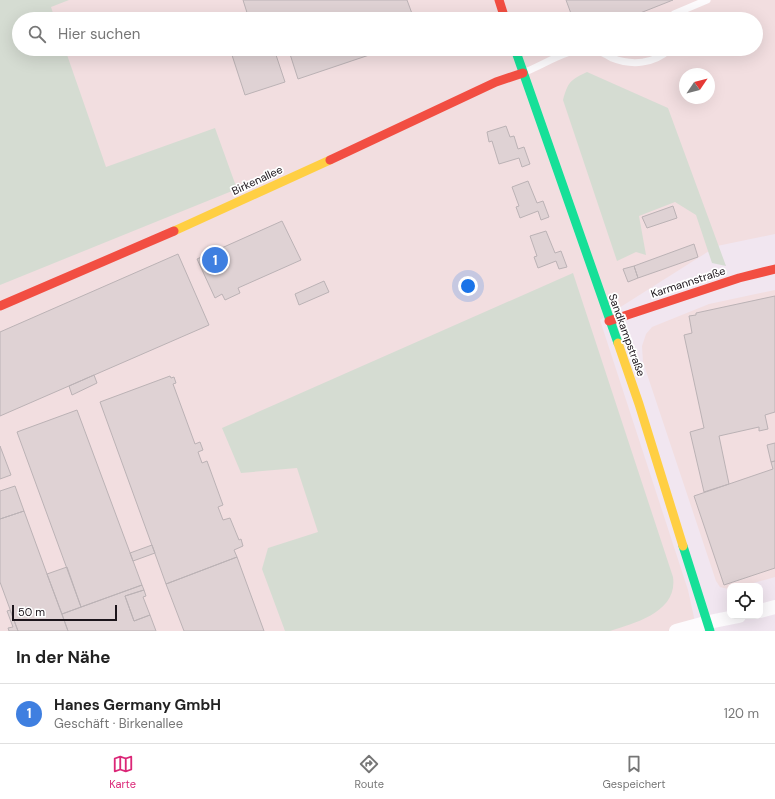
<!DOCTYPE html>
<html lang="de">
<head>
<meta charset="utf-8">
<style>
  body { margin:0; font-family:"DM Sans",sans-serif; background:#f6f6f6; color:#222 }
  .controls { position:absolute; right:12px; bottom:12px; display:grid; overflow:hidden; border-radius:8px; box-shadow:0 4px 16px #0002 }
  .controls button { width:36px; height:36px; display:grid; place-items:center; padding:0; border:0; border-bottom:1px solid #e0e0e0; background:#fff; color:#222; font:20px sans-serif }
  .compass { position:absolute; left:679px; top:68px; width:36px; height:36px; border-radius:50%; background:#fff; box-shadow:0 4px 16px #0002; rotate:55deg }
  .scale { position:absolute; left:12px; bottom:10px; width:105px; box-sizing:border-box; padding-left:4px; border:2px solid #1c151b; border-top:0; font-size:11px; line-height:14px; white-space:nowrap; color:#1c151b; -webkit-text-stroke:3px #fff; paint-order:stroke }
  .you { position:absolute; left:468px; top:286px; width:14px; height:14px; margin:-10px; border:3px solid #fff; border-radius:50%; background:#1a73e8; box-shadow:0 0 0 6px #1a73e833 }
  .badge { display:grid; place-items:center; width:26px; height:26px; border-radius:50%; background:#db2777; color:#fff; font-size:13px; font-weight:700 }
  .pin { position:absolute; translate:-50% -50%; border:2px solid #fff; box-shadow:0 1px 4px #0006 }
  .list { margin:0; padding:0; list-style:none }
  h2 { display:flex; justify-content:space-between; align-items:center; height:52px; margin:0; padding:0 16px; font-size:17px }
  h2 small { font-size:13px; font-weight:400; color:#767676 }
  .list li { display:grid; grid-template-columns:26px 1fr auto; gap:12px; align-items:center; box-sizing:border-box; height:60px; padding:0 16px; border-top:1px solid #e0e0e0 }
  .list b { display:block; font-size:15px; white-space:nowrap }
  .list p { margin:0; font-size:13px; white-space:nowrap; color:#767676 }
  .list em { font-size:13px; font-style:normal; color:#767676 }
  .icon { flex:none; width:22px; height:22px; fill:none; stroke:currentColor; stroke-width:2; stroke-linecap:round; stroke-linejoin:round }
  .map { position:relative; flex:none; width:775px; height:631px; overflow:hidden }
  .search { position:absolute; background:#fff; box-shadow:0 4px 16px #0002; left:12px; right:12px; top:12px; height:44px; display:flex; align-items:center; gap:10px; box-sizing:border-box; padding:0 14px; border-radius:22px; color:#767676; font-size:15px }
  .sheet { height:112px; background:#fff }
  nav { display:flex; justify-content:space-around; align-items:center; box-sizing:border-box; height:56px; border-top:1px solid #e0e0e0; background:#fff; font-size:11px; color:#767676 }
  nav a { display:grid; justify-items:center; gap:2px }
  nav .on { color:#db2777 }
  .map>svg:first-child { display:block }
</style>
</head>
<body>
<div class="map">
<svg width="775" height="631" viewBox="0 0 775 631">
  <rect width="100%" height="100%" fill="#f1e6f0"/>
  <path fill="#f2dee0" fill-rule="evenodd" d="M0,0H775V234L717,246L600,320L688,590L697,631H0ZM19,19H756V49H19ZM685,74H709V98H685Z
    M775,290V577L743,586H730L728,589L720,587L716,581L643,362L642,346L646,334L652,327L709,304Z"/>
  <path fill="#d5dcd2" d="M0,0H69L51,7L55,19H19V49H65L106,167L215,128L237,189L0,285Z
    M587,72L668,108L726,266L712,263L696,215L675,202L639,216L646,255L636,252L617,261L563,100C568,82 570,80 587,72Z
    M573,273L673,577C678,612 635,623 610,631H285L262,569L268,548L318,532L297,468L241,473L222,428Z"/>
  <path fill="#dfd2d4" stroke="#bbb2b5" d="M243,0H407L414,19H249Z
    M566,0H673L625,19H573Z
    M230,49H387L298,79L289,51L276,55L285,82L245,95Z
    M506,126L510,137L514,136L518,149L524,147L530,164L522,167L519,158L499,164L492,141L489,142L487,132Z
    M528,181L537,203L543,201L549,217L541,220L538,211L520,218L516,207L519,206L512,187Z
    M673,206L677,218L647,228L642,217Z
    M282,221L301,260L238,288L240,293L225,300L222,294L215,298L197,259Z
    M546,231L555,253L561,251L567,267L559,269L556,261L538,268L534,257L537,256L530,236Z
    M694,244L698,257L638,278L634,266Z
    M178,254L209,325L0,416V332Z
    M634,266L638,278L628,282L623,269Z
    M324,281L329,292L299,305L295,294Z
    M775,296V412L765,415L768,429L759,431V427L719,436L729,484L704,492L690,432L704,428L684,335L692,333L689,316L696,315V313Z
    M94,375L97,383L72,395L69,386Z
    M170,376L171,378L174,377L176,383L173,384L195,444L200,442L203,450L198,452L202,463L207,461L223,505L218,507L223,520L230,518L239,540L241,539L243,546L234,550L237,557L166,584L100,402Z
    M77,410L142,585L81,607L17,432Z
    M775,443V461L771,462L767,445Z
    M0,446L11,475L0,479Z
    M775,461V568L724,585L694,496L773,469L771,462Z
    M15,486L24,511L0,519V491Z
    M24,511L47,574L68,631H18L0,582V519Z
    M152,545L155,553L133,561L130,553Z
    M237,557L264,631H184L166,584Z
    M67,567L81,607L62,614L47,574Z
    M142,585L144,590L125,596L134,621L150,615L156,631H68L62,614Z
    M144,590L146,596L143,597L150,615L134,621L125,596Z
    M10,610L18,631H9L8,628L13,627L7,611Z"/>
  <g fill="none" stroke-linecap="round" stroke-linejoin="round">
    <path stroke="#fdfbfd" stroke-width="7" d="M670,19L674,14L707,0
      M525,72C545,64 570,47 592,49C599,50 606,55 612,58C632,66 654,64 670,49"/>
    <path stroke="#fdfbfd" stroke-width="14" d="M760,611L775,607
      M676,631L709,622L739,616"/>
    <path stroke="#16e098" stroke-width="9" d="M515,49L618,343
      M683,546L710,631"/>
    <path stroke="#ffcf43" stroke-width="9" d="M174,231L330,160
      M618,343L639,404L683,546"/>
    <path stroke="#f24e42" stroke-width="9" d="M499,0L505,19
      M330,160L496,82L523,73
      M0,306L174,231
      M609,321L739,278L775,269"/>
  </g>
  <g text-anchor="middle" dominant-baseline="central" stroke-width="3.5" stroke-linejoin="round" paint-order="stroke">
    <g font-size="11" fill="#1c151b" stroke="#fff">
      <text transform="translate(257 180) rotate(-25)">Birkenallee</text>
      <text transform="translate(688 282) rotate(-18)">Karmannstraße</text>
      <text transform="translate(627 335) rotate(70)">Sandkampstraße</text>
    </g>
  </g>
</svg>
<div class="controls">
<button><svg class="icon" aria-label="locate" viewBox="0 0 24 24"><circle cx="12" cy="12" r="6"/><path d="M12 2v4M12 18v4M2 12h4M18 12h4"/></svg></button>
</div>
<svg class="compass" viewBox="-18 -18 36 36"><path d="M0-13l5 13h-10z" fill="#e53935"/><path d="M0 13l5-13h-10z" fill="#767676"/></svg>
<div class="scale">50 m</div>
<div class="you"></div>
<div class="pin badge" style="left:215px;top:260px;background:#3f7fe0">1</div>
<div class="search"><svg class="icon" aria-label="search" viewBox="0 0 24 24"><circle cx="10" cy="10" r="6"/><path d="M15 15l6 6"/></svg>Hier suchen</div>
</div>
<section class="sheet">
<h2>In der Nähe<small></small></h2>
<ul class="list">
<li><span class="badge" style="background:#3f7fe0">1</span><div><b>Hanes Germany GmbH</b><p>Geschäft · Birkenallee</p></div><em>120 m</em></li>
</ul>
</section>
<nav>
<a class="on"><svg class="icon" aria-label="map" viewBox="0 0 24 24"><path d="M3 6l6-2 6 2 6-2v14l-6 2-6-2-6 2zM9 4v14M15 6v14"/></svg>Karte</a>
<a><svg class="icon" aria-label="directions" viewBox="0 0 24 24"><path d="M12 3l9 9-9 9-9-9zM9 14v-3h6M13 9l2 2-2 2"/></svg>Route</a>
<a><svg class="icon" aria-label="saved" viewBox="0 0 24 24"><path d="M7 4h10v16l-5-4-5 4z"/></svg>Gespeichert</a>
</nav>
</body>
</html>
